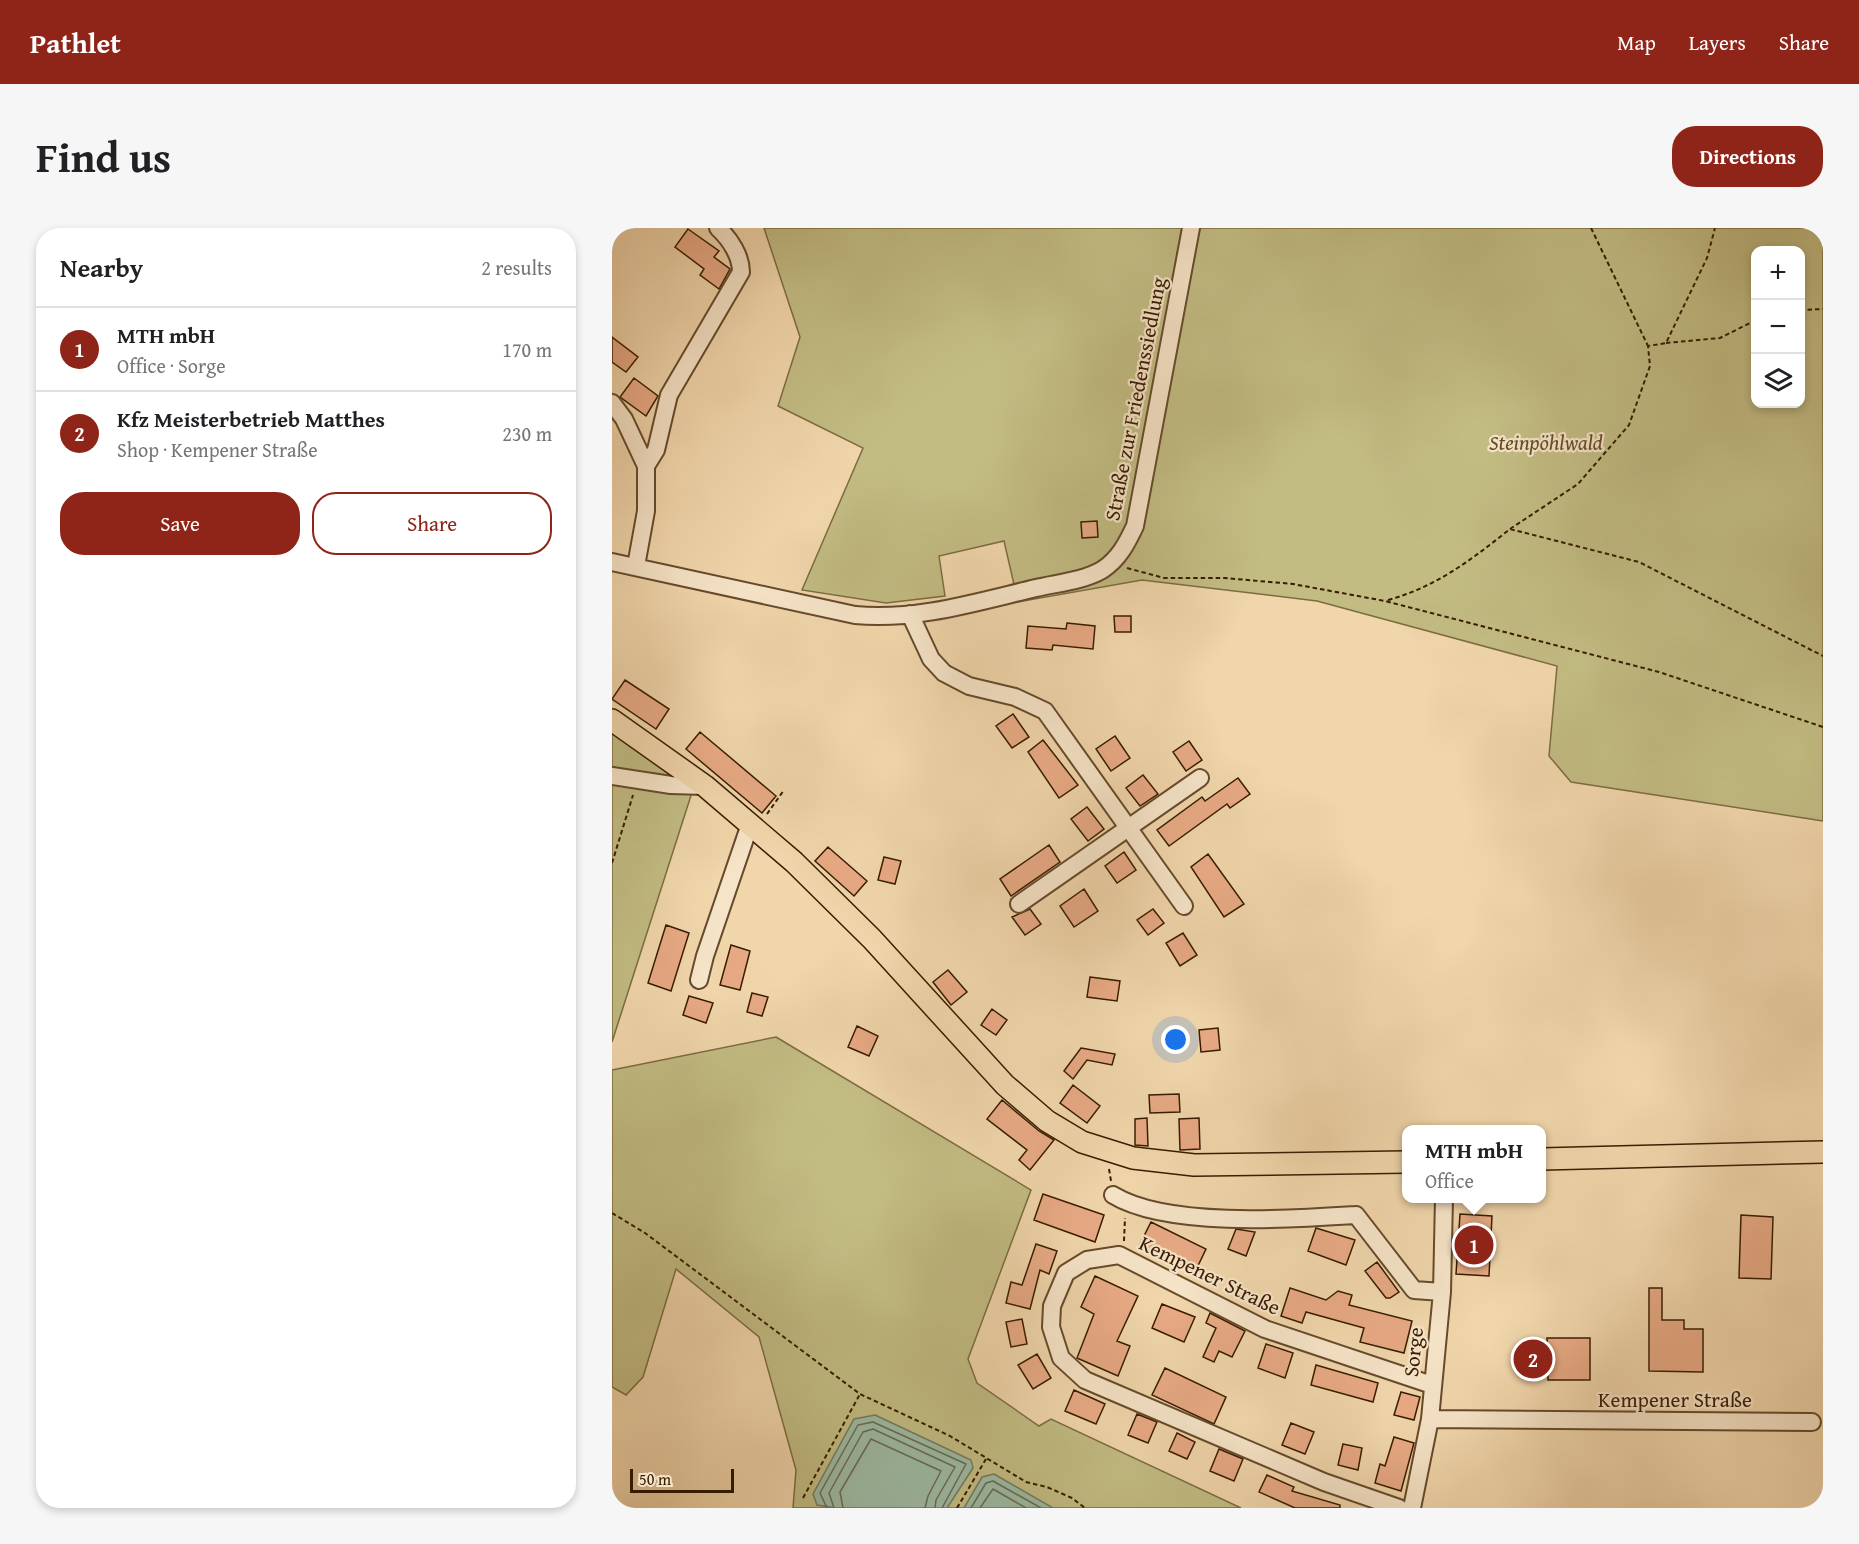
<!DOCTYPE html>
<html lang="en">
<head>
<meta charset="utf-8">
<style>
  body { margin:0; font-family:"Gentium Book Plus",serif; background:#f6f6f6; color:#202124 }
  .controls { position:absolute; right:18px; top:18px; display:grid; overflow:hidden; border-radius:12px; box-shadow:0 3px 9px #0003 }
  .controls button { width:54px; height:54px; display:grid; place-items:center; padding:0; border:0; border-bottom:2px solid #e0e0e0; background:#fff; color:#202124; font:30px sans-serif }
  .scale { position:absolute; left:18px; bottom:15px; width:104px; box-sizing:border-box; padding-left:6px; border:3px solid #381c00; border-top:0; font-size:16px; line-height:21px; white-space:nowrap; color:#381c00; -webkit-text-stroke:4px #f6e4c8; paint-order:stroke }
  .you { position:absolute; left:564px; top:812px; width:21px; height:21px; margin:-15px; border:4px solid #fff; border-radius:50%; background:#1a73e8; box-shadow:0 0 0 9px #1a73e833 }
  .badge { display:grid; place-items:center; width:39px; height:39px; border-radius:50%; background:#8f2418; color:#fff; font-size:20px; font-weight:700 }
  .pin { position:absolute; translate:-50% -50%; border:3px solid #fff; box-shadow:0 2px 6px #0006 }
  .popup { position:absolute; left:790px; top:897px; width:144px; height:78px; box-sizing:border-box; display:grid; place-content:center; border-radius:12px; background:#fff; filter:drop-shadow(0 2px 4px #0005); font-size:20px; white-space:nowrap; color:#757577 }
  .popup b { font-size:22px; color:#202124 }
  .popup::after { content:''; position:absolute; left:50%; top:100%; margin-left:-12px; border:12px solid transparent; border-top-color:#fff }
  .list { margin:0; padding:0; list-style:none }
  h2 { display:flex; justify-content:space-between; align-items:center; height:78px; margin:0; padding:0 24px; font-size:26px }
  h2 small { font-size:20px; font-weight:400; color:#757577 }
  .list li { display:grid; grid-template-columns:39px 1fr auto; gap:18px; align-items:center; box-sizing:border-box; height:84px; padding:0 24px; border-top:2px solid #e0e0e0 }
  .list b { display:block; font-size:22px; white-space:nowrap }
  .list p { margin:0; font-size:20px; white-space:nowrap; color:#757577 }
  .list em { font-size:20px; font-style:normal; color:#757577 }
  .actions { display:flex; gap:12px; padding:18px 24px }
  .actions a { flex:1; padding:14px 0; border:2px solid #8f2418; border-radius:24px; text-align:center; font-size:21px; color:#8f2418 }
  .actions .main { background:#8f2418; color:#fff }
  .icon { flex:none; width:33px; height:33px; fill:none; stroke:currentColor; stroke-width:2; stroke-linecap:round; stroke-linejoin:round }
  .map { position:relative; flex:none; width:1211px; height:1280px; overflow:hidden; border-radius:24px }
  header { display:flex; align-items:center; gap:36px; box-sizing:border-box; height:84px; padding:0 30px; background:#8f2418; color:#fff }
  header strong { font-size:28px }
  nav { display:flex; gap:33px; margin-inline-start:auto; font-size:21px }
  .intro { display:flex; align-items:center; justify-content:space-between; box-sizing:border-box; height:144px; padding:0 36px }
  h1 { margin:0; font-size:42px }
  .button { padding:15px 27px; border-radius:24px; background:#8f2418; color:#fff; font-size:21px; font-weight:700 }
  main { display:flex; gap:36px; padding:0 36px }
  aside { flex:1; background:#fff; border-radius:24px; box-shadow:0 3px 9px #0003 }
  .map>svg:first-child { display:block }
</style>
</head>
<body>
<header>
<strong>Pathlet</strong>
<nav><a>Map</a><a>Layers</a><a>Share</a></nav>
</header>
<div class="intro"><h1>Find us</h1><a class="button">Directions</a></div>
<main>
<aside>
<h2>Nearby<small>2 results</small></h2>
<ul class="list">
<li><span class="badge">1</span><div><b>MTH mbH</b><p>Office · Sorge</p></div><em>170 m</em></li>
<li><span class="badge">2</span><div><b>Kfz Meisterbetrieb Matthes</b><p>Shop · Kempener Straße</p></div><em>230 m</em></li>
</ul>
<div class="actions"><a class="main">Save</a><a>Share</a></div>
</aside>
<div class="map">
<svg width="1211" height="1280" viewBox="0 0 1211 1280">
  <rect width="100%" height="100%" fill="#f1d6ab"/>
  <filter id="stains"><feTurbulence type="fractalNoise" baseFrequency=".00333" numOctaves="4"/><feColorMatrix values="0 0 0 0 .2 0 0 0 0 .09 0 0 0 0 .02 0 0 0 .5 -.17"/></filter>
  <radialGradient id="worn" r=".72"><stop offset=".6" stop-color="#630" stop-opacity="0"/><stop offset="1" stop-color="#630" stop-opacity=".3"/></radialGradient>
  <path fill="#c2bc83" stroke="#7d6c42" stroke-width="1.5" fill-rule="evenodd" d="M152,0H1211V593L959,554L937,528L945,438L705,373L530,352L406,374L392,313L327,328L333,368L274,375L190,362L251,220L166,178L188,109ZM1144,22H1188V176H1144Z
    M0,504L82,558L0,814Z
    M164,809L419,962L356,1131L365,1155L427,1198L439,1191L629,1280H181L184,1242L147,1109L64,1041L31,1149L14,1167L0,1159V842Z"/>
  <path fill="#9cbaa3" stroke="#747b62" stroke-width="1.5" d="M263,1187L359,1232L361,1240L335,1280H224L205,1277L201,1266L242,1191Z
    M382,1246L441,1280H352L370,1249Z"/>
  <g fill="none" stroke-linecap="round" stroke-linejoin="round">
    <path stroke="#6a6b52" stroke-width="1.5" d="M215,1280L208,1265L246,1197L261,1194L354,1236L330,1280
      M222,1280L217,1265L251,1204L261,1201L343,1239L324,1272L323,1280
      M231,1280L228,1264L259,1211L329,1243L316,1268L313,1280
      M359,1280L374,1255L381,1253L429,1280
      M368,1280L381,1261L414,1280"/>
  </g>
  <path fill="#e8aa85" stroke="#381c00" stroke-width="1.5" d="M76,1L107,23L102,29L118,41L107,61L88,47L92,41L63,19Z
    M0,109L26,129L14,144L0,134Z
    M22,150L46,168L34,188L8,169Z
    M485,293L486,309L470,310L469,294Z
    M502,388H519V404H503Z
    M455,395L483,398L481,421L441,417L440,422L414,420L416,398L454,401Z
    M13,452L57,481L44,501L0,471Z
    M401,486L417,509L400,520L384,498Z
    M88,504L164,568L150,585L74,521Z
    M503,508L518,530L499,543L484,521Z
    M431,512L466,557L447,570L416,524Z
    M577,513L590,532L574,543L561,524Z
    M531,547L546,566L528,578L514,560Z
    M626,550L638,566L618,580L615,576L557,618L545,602L590,569L593,573Z
    M475,579L492,601L476,613L459,591Z
    M437,617L448,634L399,668L388,651Z
    M216,619L255,653L242,668L203,633Z
    M512,624L524,642L505,655L493,638Z
    M596,626L632,676L612,689L579,639Z
    M272,629L289,633L283,656L266,652Z
    M472,661L486,683L462,699L448,678Z
    M418,681L429,696L413,707L400,689Z
    M541,681L552,695L536,707L525,692Z
    M54,697L77,705L59,763L36,755Z
    M571,705L585,727L568,738L554,715Z
    M119,717L138,723L128,762L108,757Z
    M336,742L355,764L339,777L321,754Z
    M478,749L508,753L505,773L475,769Z
    M140,765L156,769L150,788L135,784Z
    M77,768L101,775L94,795L71,787Z
    M380,781L395,792L384,807L369,797Z
    M245,798L266,808L257,828L236,819Z
    M606,800L608,822L589,824L587,802Z
    M469,820L503,826L500,837L475,832L461,851L452,843Z
    M461,857L488,878L475,895L448,875Z
    M567,866L568,884L538,885L537,867Z
    M390,872L427,903L442,912L418,942L407,932L415,922L375,891Z
    M535,890L536,918L523,917V891Z
    M587,890L588,921L568,922L567,891Z
    M431,966L492,987L483,1014L422,992Z
    M848,986L880,988L877,1048L844,1046Z
    M1129,987L1161,989L1159,1051L1127,1050Z
    M539,994L594,1021L583,1044L527,1018Z
    M704,1000L743,1012L734,1037L696,1023Z
    M624,1001L643,1004L634,1028L616,1021Z
    M424,1016L445,1023L437,1046L428,1042L418,1081L394,1075L399,1054L410,1057Z
    M765,1034L787,1064L778,1070H774L753,1043Z
    M483,1048L526,1068L505,1113L518,1118L506,1148L465,1130L482,1086L469,1079Z
    M678,1060L714,1072L726,1063L740,1067L737,1077L800,1093L792,1125L748,1114L752,1100L694,1084L690,1095L669,1088Z
    M1037,1060H1050V1092H1072V1101H1091V1144L1037,1143Z
    M550,1076L583,1089L572,1114L540,1100Z
    M598,1085L633,1103L620,1129L607,1123L602,1134L591,1129L604,1100L594,1095Z
    M410,1091L415,1116L399,1119L394,1094Z
    M935,1110H978V1152H936Z
    M654,1116L681,1125L673,1150L646,1140Z
    M425,1126L439,1150L421,1161L406,1137Z
    M704,1137L766,1155L761,1174L699,1157Z
    M553,1140L614,1169L602,1196L540,1167Z
    M462,1162L493,1176L484,1196L453,1183Z
    M789,1164L808,1169L802,1192L782,1187Z
    M525,1186L545,1194L536,1215L516,1207Z
    M679,1195L702,1204L693,1226L670,1217Z
    M565,1205L583,1214L575,1231L557,1223Z
    M782,1209L802,1215L789,1263L763,1255L768,1236L773,1238Z
    M731,1216L750,1220L746,1242L726,1237Z
    M607,1221L631,1231L622,1253L598,1243Z
    M655,1247L682,1259L680,1263L728,1277V1280H683L647,1264Z"/>
  <g fill="none" stroke-linecap="round" stroke-linejoin="round">
    <defs>
      <path id="minor" d="M0,175L12,191L34,238V283L24,338
        M34,238L44,222L57,167L129,44C129,28 118,11 106,0
        M0,334L243,387C303,393 365,374 424,360C445,355 471,353 490,342C507,331 515,315 523,298L579,0
        M298,386L319,431L332,445L357,458L403,469L433,483L572,678
        M0,548L59,557L93,558
        M407,676L588,550
        M87,752L93,728L138,596
        M501,967C555,1000 681,991 744,987L802,1062L830,1064
        M818,1191L1200,1194
        M787,1280L712,1254L473,1152L449,1130L439,1099L440,1078L454,1045L475,1032L507,1027L653,1101L820,1157
        M800,1280L818,1191L830,1064L832,970"/>
      <path id="major" d="M0,492L93,558L182,634L260,711L393,857L435,893L470,914L521,930L582,937L794,934
        M930,931L1211,924"/>
    </defs>
    <use href="#minor" stroke="#664a2b" stroke-width="20"/>
    <use href="#major" stroke="#381c00" stroke-width="24"/>
    <path stroke="#381c00" stroke-width="2" stroke-dasharray="4.5 3" stroke-linecap="butt" d="M979,0L1036,118
      M1188,82L1211,81
      M1054,115L1108,110L1144,92
      M898,301L966,256L1017,197L1038,138L1036,118L1054,115L1095,30L1103,0
      M515,340L552,350H613L681,356L773,373L1047,444L1211,499
      M776,372C824,359 859,332 898,301L1027,334L1211,428
      M155,586L172,562
      M0,635L21,567
      M497,941L499,953
      M0,985L33,1005L248,1166L338,1208L414,1254L435,1259L460,1270L473,1280
      M512,1013L513,990
      M191,1270L248,1166
      M345,1280L374,1231"/>
    <use href="#minor" stroke="#f6e4c8" stroke-width="16"/>
    <use href="#major" stroke="#f1d6ab" stroke-width="21"/>
  </g>
  <g text-anchor="middle" dominant-baseline="central" stroke-width="4.5" stroke-linejoin="round" paint-order="stroke">
    <g font-size="21" fill="#381c00" stroke="#f6e4c8">
      <text transform="translate(523 171) rotate(-79)">Straße zur Friedenssiedlung</text>
      <text transform="translate(598 1047) rotate(26)">Kempener Straße</text>
      <text transform="translate(801 1124) rotate(-84)">Sorge</text>
      <text x="1063" y="1171">Kempener Straße</text>
    </g>
    <g font-size="21" font-style="italic" fill="#614c27" stroke="#f6e4c8">
      <text x="934" y="214">Steinpöhlwald</text>
    </g>
  </g>
  <rect width="100%" height="100%" filter="url(#stains)"/>
  <rect width="100%" height="100%" fill="url(#worn)"/>
</svg>
<div class="controls">
<button>+</button>
<button>−</button>
<button><svg class="icon" aria-label="layers" viewBox="0 0 24 24"><path d="M12 4l9 5-9 5-9-5zM3 14l9 5 9-5"/></svg></button>
</div>
<div class="scale">50 m</div>
<div class="you"></div>
<div class="pin badge" style="left:862px;top:1017px">1</div>
<div class="popup"><b>MTH mbH</b>Office</div>
<div class="pin badge" style="left:921px;top:1131px">2</div>
</div>
</main>
</body>
</html>
